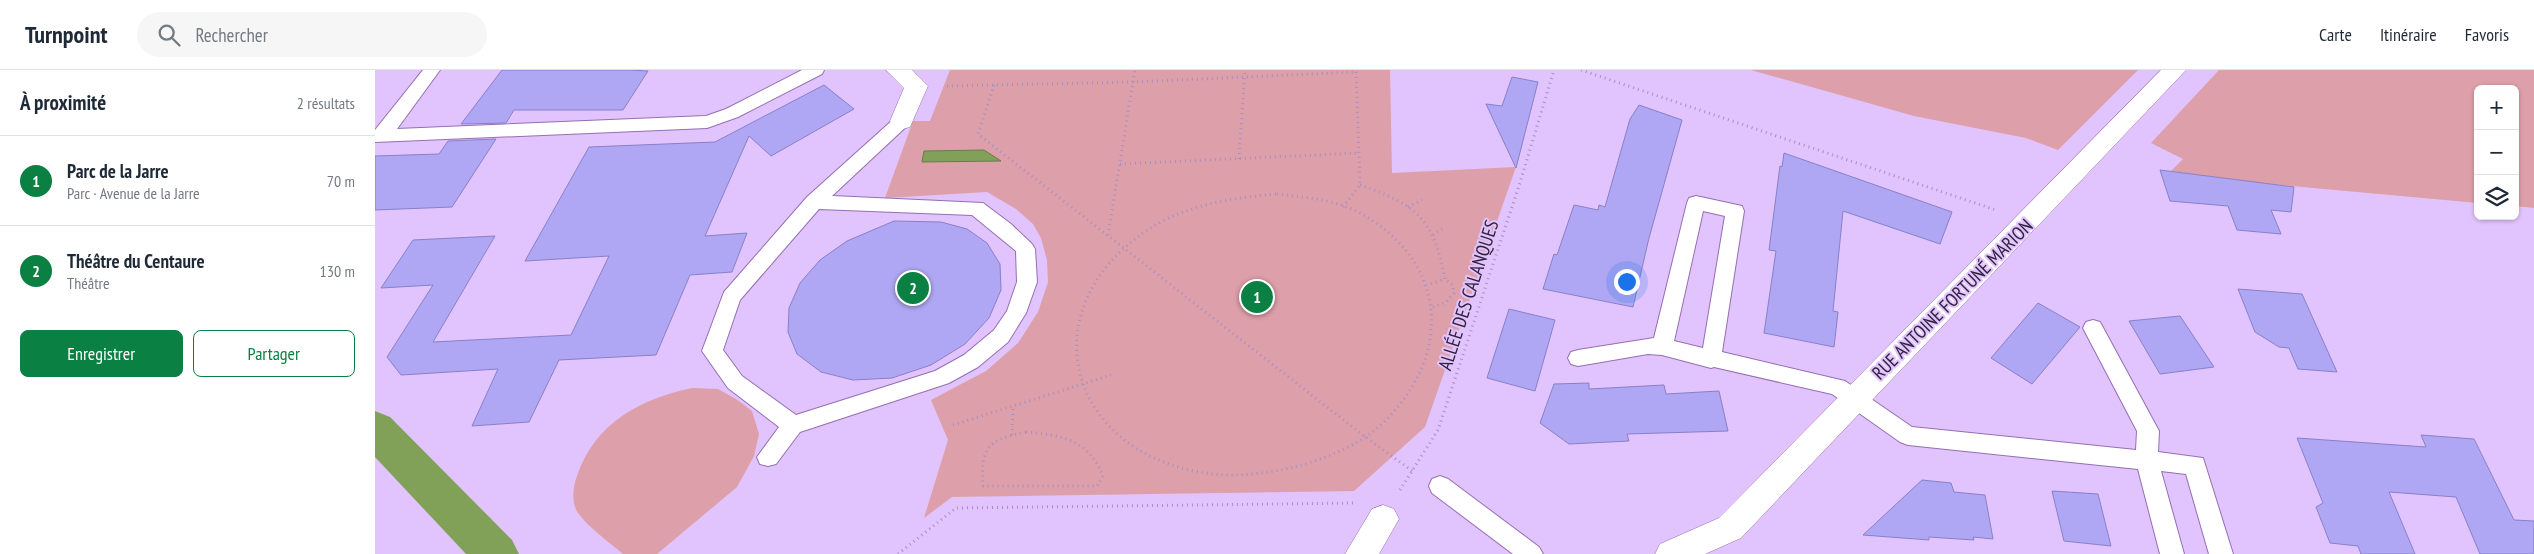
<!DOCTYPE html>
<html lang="fr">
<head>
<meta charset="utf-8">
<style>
  body { margin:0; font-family:"PT Sans Narrow",sans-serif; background:#f6f6f7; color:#1f2937 }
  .controls { position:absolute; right:15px; top:15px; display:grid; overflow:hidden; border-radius:8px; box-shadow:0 1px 4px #0004 }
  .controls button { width:45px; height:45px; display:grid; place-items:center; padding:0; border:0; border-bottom:1px solid #e0e1e3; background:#fff; color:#1f2937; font:25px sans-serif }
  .you { position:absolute; left:1251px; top:211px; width:18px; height:18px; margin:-12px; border:4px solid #fff; border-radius:50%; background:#1a73e8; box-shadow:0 0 0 8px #1a73e833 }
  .badge { display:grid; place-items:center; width:32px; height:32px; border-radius:50%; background:#0b8043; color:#fff; font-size:16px; font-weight:700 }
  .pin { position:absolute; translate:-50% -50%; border:2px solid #fff; box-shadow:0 1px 5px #0006 }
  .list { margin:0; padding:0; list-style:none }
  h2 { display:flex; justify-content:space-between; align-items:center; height:65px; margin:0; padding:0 20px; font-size:21px }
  h2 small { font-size:16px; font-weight:400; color:#747a83 }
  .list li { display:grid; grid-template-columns:32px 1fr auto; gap:15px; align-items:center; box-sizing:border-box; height:90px; padding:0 20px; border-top:1px solid #e0e1e3 }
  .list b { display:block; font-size:19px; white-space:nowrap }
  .list p { margin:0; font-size:16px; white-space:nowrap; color:#747a83 }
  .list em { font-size:16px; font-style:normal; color:#747a83 }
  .actions { display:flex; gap:10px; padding:15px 20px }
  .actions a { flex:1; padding:11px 0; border:1px solid #0b8043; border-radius:8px; text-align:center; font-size:18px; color:#0b8043 }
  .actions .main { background:#0b8043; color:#fff }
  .icon { flex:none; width:28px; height:28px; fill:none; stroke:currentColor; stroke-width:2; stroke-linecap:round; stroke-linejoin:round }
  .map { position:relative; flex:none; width:2159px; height:484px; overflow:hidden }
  header { display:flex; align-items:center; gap:30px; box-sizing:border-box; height:70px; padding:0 25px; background:#fff; border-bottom:1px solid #e0e1e3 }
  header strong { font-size:24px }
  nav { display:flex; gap:28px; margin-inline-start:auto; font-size:18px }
  .search { width:350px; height:45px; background:#f6f6f7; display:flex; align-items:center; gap:12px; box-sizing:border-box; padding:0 18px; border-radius:28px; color:#747a83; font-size:19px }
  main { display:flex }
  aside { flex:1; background:#fff }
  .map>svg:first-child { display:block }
</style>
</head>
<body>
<header>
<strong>Turnpoint</strong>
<div class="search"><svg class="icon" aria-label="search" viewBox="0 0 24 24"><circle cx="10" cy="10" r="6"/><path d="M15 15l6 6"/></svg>Rechercher</div>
<nav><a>Carte</a><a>Itinéraire</a><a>Favoris</a></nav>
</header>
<main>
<aside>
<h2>À proximité<small>2 résultats</small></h2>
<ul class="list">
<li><span class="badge">1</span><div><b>Parc de la Jarre</b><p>Parc · Avenue de la Jarre</p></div><em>70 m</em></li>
<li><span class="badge">2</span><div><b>Théâtre du Centaure</b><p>Théâtre</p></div><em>130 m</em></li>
</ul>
<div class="actions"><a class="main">Enregistrer</a><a>Partager</a></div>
</aside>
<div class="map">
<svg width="2159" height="484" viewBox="0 0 2159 484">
  <rect width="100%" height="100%" fill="#e1c3fd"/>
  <path fill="#dd9fa9" d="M575,0H1015L1017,103L1141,97L1050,357L979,421L577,427L549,448L573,370L556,330L611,301L643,273L663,242L673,212L672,190L666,168L658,154L641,139L612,122L510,128L538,51H555Z
    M1376,0H1763L1683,80L1651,68L1539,46Z
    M1844,0H2159V138L2140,136V19H2103V133L1885,113L1796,101L1808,89L1776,73Z
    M317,318L343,319L361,329L377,341L384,364L379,386L362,417L282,484H248C234,472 213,457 203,443C196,433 198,416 202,406C220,353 265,329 317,318Z"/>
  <path fill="#80a157" stroke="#687b4f" d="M609,80L626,91L547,92L549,81Z"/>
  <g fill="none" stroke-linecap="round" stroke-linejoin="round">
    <path fill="#80a157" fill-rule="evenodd" d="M0,341L15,347L137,470L144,484H91L0,387Z"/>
  </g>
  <path fill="#afa7f3" stroke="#8980c9" d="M127,0H254L273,1L248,40H139L131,53L86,54Z
    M1137,7L1163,12L1141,98L1111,34L1127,36Z
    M449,15L479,39L396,86L374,66L330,166L372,163L357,202L315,205L281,285L184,290L154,352L97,356L123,299L26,305L12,287L58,215L6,218L38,170L120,166L58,272L196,265L234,186L150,191L214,77L340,72Z
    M1264,35L1307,50L1274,168L1258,237L1168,219L1179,184L1182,185L1199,135L1223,140L1224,135L1230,137L1255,49Z
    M121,69L77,137L0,140V86L64,84L73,71Z
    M1409,83L1577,142L1565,174L1468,141L1458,241L1463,242L1459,277L1389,263L1401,181L1394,180L1405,96L1407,97Z
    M1785,100L1919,117L1916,142L1896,140L1906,164L1862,160L1853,136L1795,131Z
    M519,151L566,152L592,159L612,173L625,194L626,220L614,248L590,274L556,295L517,308L478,310L446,302L422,284L413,262L414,238L425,213L445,190L472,171Z
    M1863,219L1927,224L1962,302L1923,299L1914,278L1904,277L1880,262Z
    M1663,233L1705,257L1657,314L1616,288Z
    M1134,239L1180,250L1160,321L1112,308Z
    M1805,246L1839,297L1785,304L1754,251Z
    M1214,313V319L1289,315L1291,324L1344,321L1353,361L1252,364L1254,371L1194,374L1165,353L1179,314Z
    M2046,365L2099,369L2139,450L2159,451V484H2105L2081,427L2014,422L2040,484H1986L1983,476L1955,473L1941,437L1948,433L1922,368L2051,377Z
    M1547,410L1576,413L1579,422L1610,425L1618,469L1598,467L1599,470L1554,467V470L1488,465Z
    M1677,421L1723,424L1736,476L1689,471Z"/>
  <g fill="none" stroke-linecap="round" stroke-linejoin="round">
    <defs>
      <path id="service" d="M48,0H65L22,59L331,46L351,39L427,0H449L447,4L363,47L332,58L0,72V60Z
        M527,45L533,47L536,51L533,55L457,126L608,133L636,154L657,174L660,179L662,212L651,243L633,272L603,297L574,313L425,362L401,394L393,396L385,394L382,387L404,357L353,318L327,281L349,222L432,127L521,47ZM444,139L597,145L641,181L642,212L632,241L619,260L589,285L560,301L421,345L367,306L348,280L365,230Z
        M1321,126L1367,136L1369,141L1347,282L1470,311L1537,357L1761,380L1762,361L1708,258L1711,252L1718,250L1725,252L1784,361L1783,382L1828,388L1858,484H1834L1811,404L1786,401L1809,484H1785L1763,399L1533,375L1525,372L1457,324L1339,297L1336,298L1287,285L1273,284L1203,296L1196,294L1193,288L1196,282L1203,280L1279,268L1312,133L1314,128ZM1328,141L1350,146L1328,278L1299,271Z
        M1065,406L1073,409L1164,477L1168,484H1138L1057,423L1054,416L1057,409Z"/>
      <path id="minor" d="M511,0H537L553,16L535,57L527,59L519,57L515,51L529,18Z
        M1786,0H1811L1366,468L1330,484H1280L1285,474L1344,448Z
        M1008,435L1019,439L1024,449L1004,484H970L997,439Z"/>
    </defs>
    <use href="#service" stroke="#946fb3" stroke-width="2"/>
    <use href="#minor" stroke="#946fb3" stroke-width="1"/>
    <path stroke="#a98fc0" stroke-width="3" stroke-dasharray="1 4" stroke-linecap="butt" d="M1206,0L1621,140
      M619,15L603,64L989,366L1040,403
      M572,16L758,12L981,2
      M864,89L870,0
      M745,94L983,83
      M985,115C1041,134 1059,149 1070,209L1053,215
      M902,124C928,127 957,129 981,141C1069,186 1081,278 1012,349C988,374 953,388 919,397C889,404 855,408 824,402C696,379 656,246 764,166C803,136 854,128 902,124Z
      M968,137L985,115L981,1
      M1033,137L1047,130
      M733,165L760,0
      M1058,165L1067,159
      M1058,237L1071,232L1079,223L1078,215L1070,209
      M578,355L739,304
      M651,362C687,365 714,370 728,406L722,416H608C605,376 614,370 651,362Z
      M637,365L638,336
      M1025,420L1063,360L1144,116L1179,0
      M523,484L581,438L979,433"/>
    <use href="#service" fill="#fff" fill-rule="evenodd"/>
    <use href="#minor" fill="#fff" fill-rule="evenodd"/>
  </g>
  <g text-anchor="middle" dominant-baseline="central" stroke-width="4" stroke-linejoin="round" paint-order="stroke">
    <g font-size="19" fill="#30213d" stroke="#e1c3fd">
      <text transform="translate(1093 225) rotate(-72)">ALLÉE DES CALANQUES</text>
      <text transform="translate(1577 229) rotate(-45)">RUE ANTOINE FORTUNÉ MARION</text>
    </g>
  </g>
</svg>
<div class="controls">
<button>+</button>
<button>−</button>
<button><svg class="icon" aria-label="layers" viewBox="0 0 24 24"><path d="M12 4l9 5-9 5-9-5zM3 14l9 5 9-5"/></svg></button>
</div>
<div class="you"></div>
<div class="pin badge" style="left:882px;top:227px">1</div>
<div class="pin badge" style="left:538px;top:218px">2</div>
</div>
</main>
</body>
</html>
